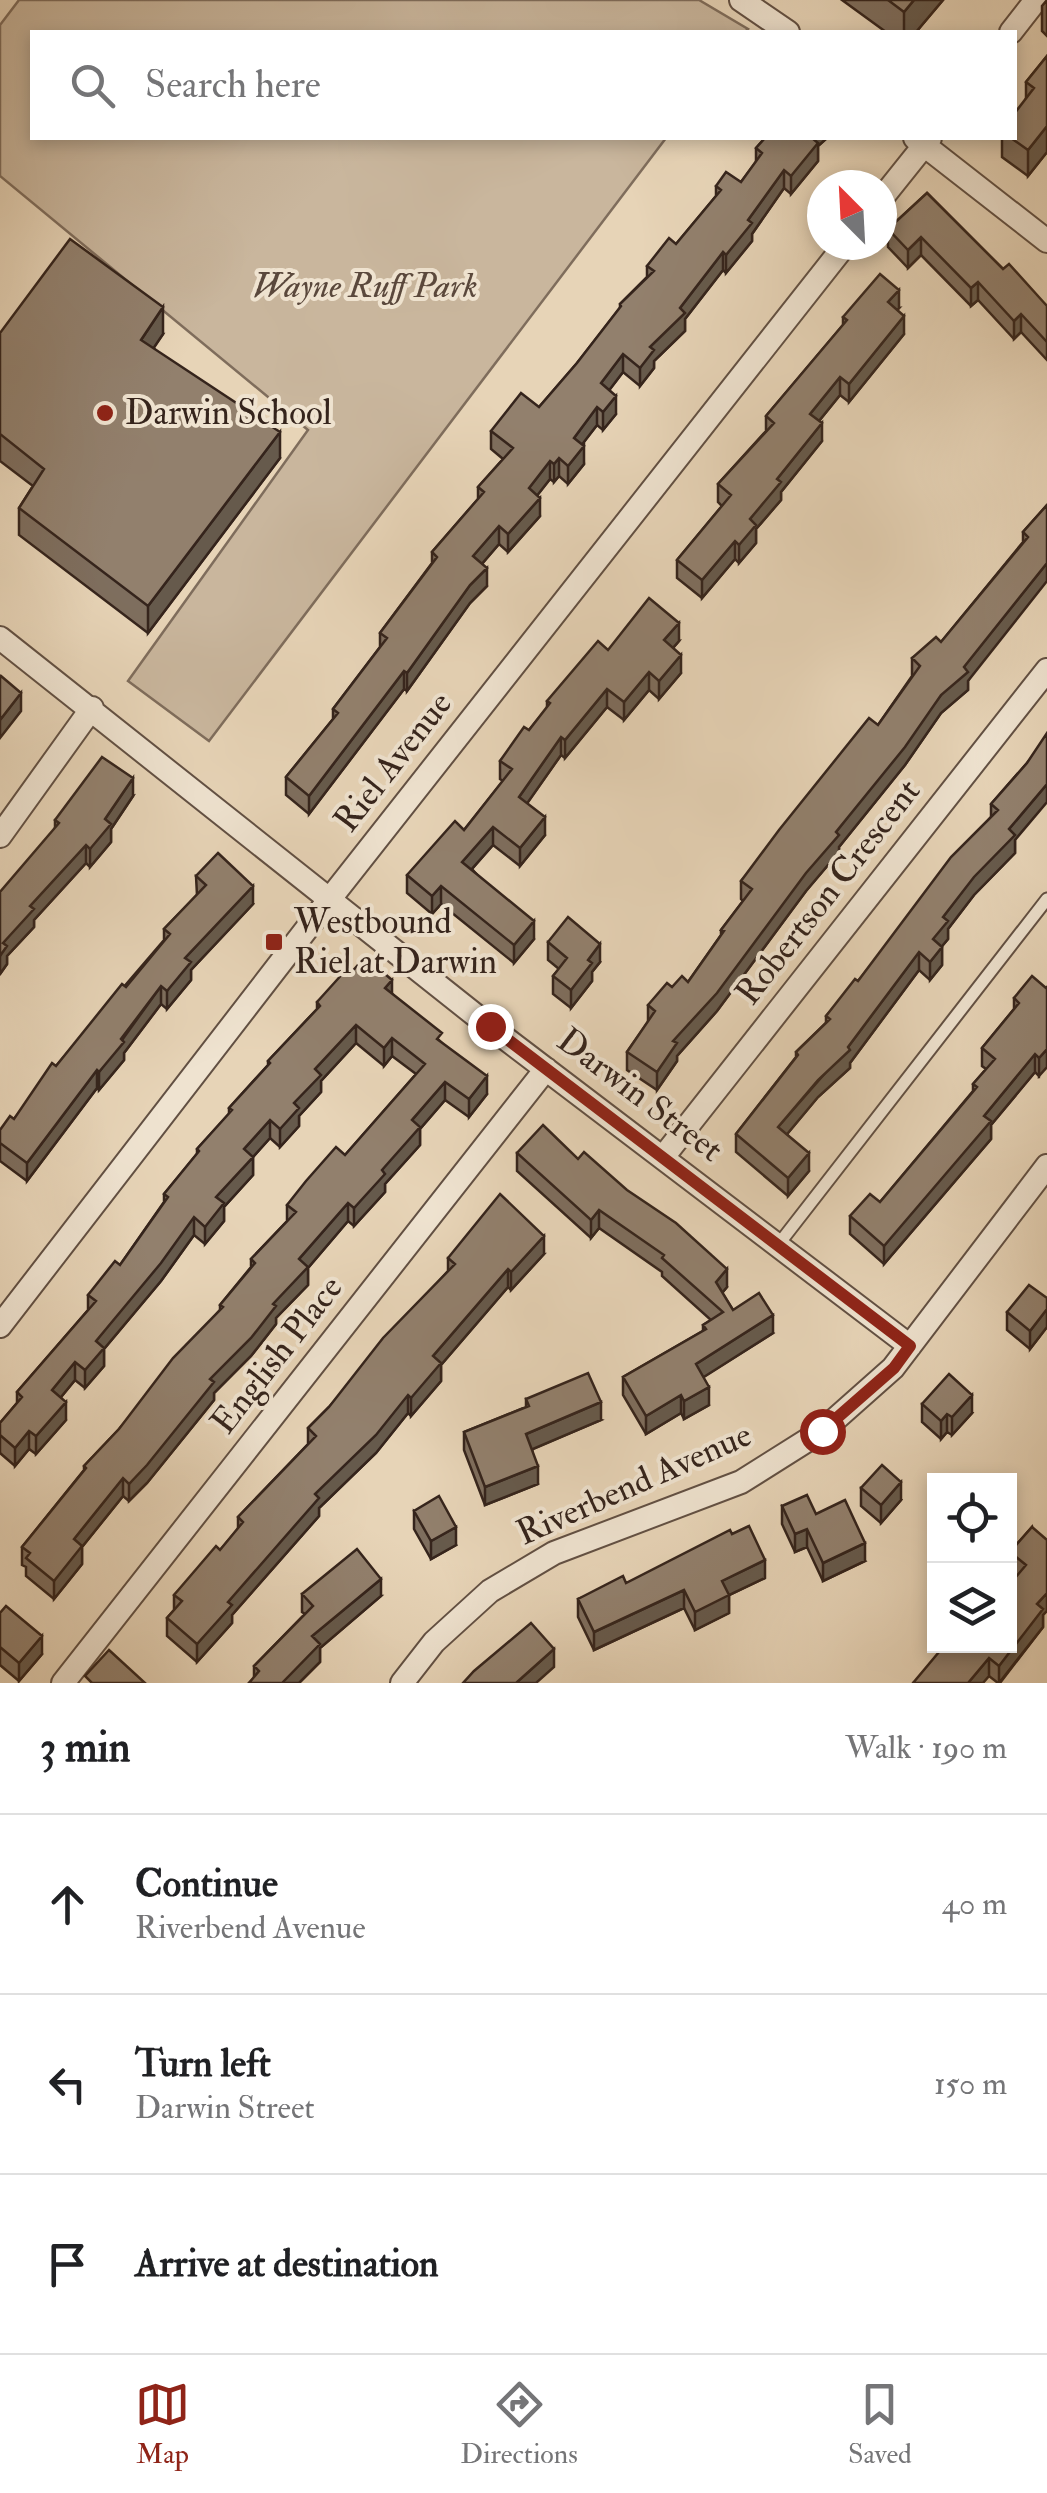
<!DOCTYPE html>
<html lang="en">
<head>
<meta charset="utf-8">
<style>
  body { margin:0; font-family:"IM FELL Double Pica",serif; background:#f2f2f2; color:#202124 }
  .controls { position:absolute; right:30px; bottom:30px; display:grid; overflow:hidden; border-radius:0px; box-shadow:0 5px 15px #0003 }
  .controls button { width:90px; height:90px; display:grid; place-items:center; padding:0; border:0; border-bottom:2px solid #e0e0e0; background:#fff; color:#202124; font:50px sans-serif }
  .compass { position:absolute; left:807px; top:170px; width:90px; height:90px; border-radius:50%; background:#fff; box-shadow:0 5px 15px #0003; rotate:336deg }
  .stop { position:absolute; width:30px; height:30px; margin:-22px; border:8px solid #8f2418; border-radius:50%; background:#fff }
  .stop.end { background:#8f2418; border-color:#fff; box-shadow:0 2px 10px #0008 }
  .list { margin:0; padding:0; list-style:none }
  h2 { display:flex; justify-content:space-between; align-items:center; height:130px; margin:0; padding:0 40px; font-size:42px }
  h2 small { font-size:32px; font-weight:400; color:#757577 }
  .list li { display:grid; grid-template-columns:65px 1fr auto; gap:30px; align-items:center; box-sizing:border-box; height:180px; padding:0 40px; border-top:2px solid #e0e0e0 }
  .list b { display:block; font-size:38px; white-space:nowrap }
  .list p { margin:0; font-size:32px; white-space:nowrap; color:#757577 }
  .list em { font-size:32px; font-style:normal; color:#757577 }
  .icon { flex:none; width:55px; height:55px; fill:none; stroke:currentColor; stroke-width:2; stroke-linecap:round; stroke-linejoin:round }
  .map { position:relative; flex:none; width:1047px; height:1683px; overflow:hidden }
  .search { position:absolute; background:#fff; box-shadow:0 5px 15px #0003; left:30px; right:30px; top:30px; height:110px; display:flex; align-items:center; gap:25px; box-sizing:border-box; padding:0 35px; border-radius:0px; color:#757577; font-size:38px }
  .sheet { height:670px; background:#fff }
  nav { display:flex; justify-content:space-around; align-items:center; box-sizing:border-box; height:140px; border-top:2px solid #e0e0e0; background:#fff; font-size:28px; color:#757577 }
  nav a { display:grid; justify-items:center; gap:5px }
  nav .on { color:#8f2418 }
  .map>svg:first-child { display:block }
</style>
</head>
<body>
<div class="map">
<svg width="1047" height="1683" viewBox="0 0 1047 1683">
  <rect width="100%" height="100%" fill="#e7d4b7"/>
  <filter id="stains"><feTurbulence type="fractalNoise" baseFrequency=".002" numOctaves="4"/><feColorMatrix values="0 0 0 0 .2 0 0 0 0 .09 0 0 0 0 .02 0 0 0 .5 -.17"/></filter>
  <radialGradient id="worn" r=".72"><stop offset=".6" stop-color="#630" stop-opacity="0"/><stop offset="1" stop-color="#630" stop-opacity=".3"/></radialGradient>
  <path fill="#c9b69d" stroke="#7f6d5c" stroke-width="2.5" d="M19,0H699L748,29L745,32H32V138H666L209,741L128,681L308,430L0,176V25Z"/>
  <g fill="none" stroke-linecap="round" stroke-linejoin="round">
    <defs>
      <path id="service" d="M778,1245L1047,899"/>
      <path id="minor" d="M741,0L788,32
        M1011,32L1036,0
        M915,138L1047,241
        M882,198L930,138
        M0,638L489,1026L910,1346
        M0,836L92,708
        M664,1156L1047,670
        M0,1326L329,900L845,245
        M63,1683L546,1069
        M402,1683L434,1642L490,1591L554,1553L741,1482L822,1431L893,1368L1047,1166"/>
    </defs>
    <use href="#service" stroke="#625043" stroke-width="15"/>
    <use href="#minor" stroke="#625043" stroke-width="26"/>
    <use href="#service" stroke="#efe3d0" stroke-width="11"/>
    <use href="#minor" stroke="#efe3d0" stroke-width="22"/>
  </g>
  <path fill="#7e6e5e" stroke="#35241c" stroke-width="2.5" d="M842,0H943L916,32H886Z
    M1047,0V36L1042,31V6Z
    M1047,56V152L1028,176L1002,157V138H1014L1026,98V82Z
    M765,138H827L818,146V161L791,194L784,188L752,234V241L726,273L723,270L685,319V331L654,361V368L640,386L623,372L609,390L616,414L603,430L597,425L582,444L584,464L568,484L559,476L554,482L550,479L537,495L540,516L508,552L499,544L482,564L487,586L470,603L407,691L404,689L309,814L286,795V777L333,719V709L380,647V633L432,563V552L478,499V487L503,459L491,449V431L539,407L577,363L620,308V304L647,277V266L676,244L716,196V186L741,182L756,162V148Z
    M927,193L1003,269L1047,306V360L1021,332L1014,339L978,300L971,306L921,255L908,268L888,247V229Z
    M899,308L897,310L904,334L849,402L840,395L819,421L822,441L781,492V500L756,529V543L739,563L735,559L702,598L677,578V560L722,506L718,502V484L766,431V416L843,325V317Z
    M0,333L163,334L153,348L280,458L148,633L19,535V508L33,486L0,461Z
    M1047,505L968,681V690L941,713L905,765L839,847V852L806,891L717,1011L677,1056V1061L657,1090L627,1070V1052L648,1022V1005L672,987L688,982L721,935V930L743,901L741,899V881L878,725L912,676V658L941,642L1023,542V532Z
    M679,641L673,648L681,673L659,699L649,690L624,720L607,707L565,758L561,755L527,803L545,835L520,866L493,845L472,869L534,939L514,963L441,904L432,914L407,893V875L464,830L503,781L500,779V761L529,730L547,708V701L608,650Z
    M1027,763L1015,840V853L974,895L948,929V939L942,946V965L930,980L919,970L850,1063V1068L818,1097L787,1134L809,1171L788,1196L736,1152V1134L796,1057V1052L826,1023V1016L858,981L991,817V804Z
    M133,796L111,829V842L90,867L86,863L34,920V927L7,956V964L0,974L55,828V820Z
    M196,876L253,904L191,970V980L167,1009L161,1004L124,1053V1060L99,1090L97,1088L27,1181L0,1161V1130L14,1119L56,1066L164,940V929L197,895Z
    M548,942L600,962L592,972V981L571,1008L553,994V976L559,969L548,960Z
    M349,975L392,994L442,1043L487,1094L469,1117L445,1100L420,1129V1145L385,1184V1192L354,1226L348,1221L308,1268V1285L276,1318V1324L251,1356L214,1393V1400L147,1483L129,1501L123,1496L82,1547V1564L54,1599L26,1576V1567L22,1565V1547L84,1470V1466L119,1429L220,1310V1305L251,1267V1259L287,1221V1205L345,1155L416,1074L392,1056L384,1066L356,1043L321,1081V1092L299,1116V1126L280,1147L270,1138L253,1157V1175L224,1207V1221L205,1244L194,1235L161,1281L104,1349V1366L85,1388L75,1380L61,1397L66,1420L36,1454L29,1449L15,1466L0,1453V1423L17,1403V1392L88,1310V1295L120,1265L164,1202V1194L197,1154V1149L229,1114V1108L268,1065V1061L317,1009V1002Z
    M1046,988L1039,1076L1035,1072L991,1125V1139L884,1264L850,1234V1216L880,1202L973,1091V1084L986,1069L982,1066V1048L1014,1009V998Z
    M517,1153L578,1159L727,1287L722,1293L733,1310L773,1333L703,1377L709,1405L684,1419L681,1413L646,1434L623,1395V1377L703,1331V1325L711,1320L662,1276V1272L599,1228L591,1238L517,1171Z
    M544,1254L511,1290L508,1287L441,1365V1381L411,1416L408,1413L376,1453L319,1508V1516L232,1615V1623L197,1662L167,1636V1618L174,1610V1595L220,1550L238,1529V1517L308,1444V1428L329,1407L448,1271V1258Z
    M1047,1298V1327L1030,1349L1007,1330V1312Z
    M526,1399L601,1420L532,1449L538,1484L485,1505L464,1450V1432L526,1407Z
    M922,1404L972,1413L952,1435L947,1432L941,1439L922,1422Z
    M861,1488L901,1500L881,1523L861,1506Z
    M782,1506L865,1561L823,1581L807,1547L795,1552L782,1524Z
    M414,1511L456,1545L431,1559L414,1529Z
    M1032,1527L1043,1615V1627L1000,1683H998L989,1676L913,1683L1010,1646L1017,1576L1010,1570V1552Z
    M765,1578L729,1595V1613L695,1630L684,1608L594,1650L578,1617V1599L626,1583Z
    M302,1594L381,1596L320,1648V1662L299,1683H249L254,1678V1666L305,1614L302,1612Z
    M0,1613L42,1654L19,1681L0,1665Z"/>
  <path fill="#665a4c" stroke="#35241c" stroke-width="2.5" d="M914,0H943L916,32H904V12Z
    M1047,126V152L1028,176V150Z
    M811,138H827L818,146V161L791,194V176Z
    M784,170V188L752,234V241L726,273V255L748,220Z
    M921,237V255L908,268V250Z
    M723,252V270L685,319V331L654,361V368L640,386V368L650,347Z
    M978,282V300L971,306V288Z
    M899,290V308L888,320V302Z
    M163,307V334L141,367V340Z
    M1021,314V332L1014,339V321Z
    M904,316V334L849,402V384Z
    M623,354V372L601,401V383Z
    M840,377V395L810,432V414Z
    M616,396V414L603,430V412Z
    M597,407V425L574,455V438Z
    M822,423V441L781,492V500L756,529V543L739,563V545L750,519L777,479Z
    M280,432V458L148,633V606Z
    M584,446V464L568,484V466Z
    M559,458V476L554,482V464Z
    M550,461V479L529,506V488Z
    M540,498V516L508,552V534Z
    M499,526V544L473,574V556Z
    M735,541V559L702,598V580Z
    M1047,563V581L968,681V690L941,713L905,765L839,847V852L806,891L717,1011L677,1056V1061L657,1090V1072L673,1041L836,832L941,695Z
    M487,568V586L470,603L407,691V673L470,585Z
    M679,623V641L664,658V640Z
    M681,655V673L659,699V681Z
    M404,671V689L309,814V796Z
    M649,672V690L624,720V702Z
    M607,689V707L565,758V740Z
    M21,693V711L0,738V720Z
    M561,737V755L519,815V797Z
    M133,778V796L111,829V842L90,867V849L105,819Z
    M1047,784V802L1015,840V853L974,895L948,929V939L933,957V939L943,917L1009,829Z
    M545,817V835L520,866V848Z
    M493,827V845L462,880V862Z
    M86,845V863L34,920V927L7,956V964L0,974V956L3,943L30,906Z
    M253,886V904L191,970V980L167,1009V991L185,958Z
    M441,886V904L432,914V896Z
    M534,921V939L514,963V945Z
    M600,944V962L592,972V981L571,1008V990L588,960Z
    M942,947V965L930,980V962Z
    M919,952V970L850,1063V1068L818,1097L778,1145V1127L848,1047Z
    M392,980V998L385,988Z
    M161,986V1004L124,1053V1060L99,1090V1072Z
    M356,1025V1043L321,1081V1092L299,1116V1126L280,1147V1129L294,1103L315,1069Z
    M392,1038V1056L384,1066V1048Z
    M1047,1049V1067L1039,1076V1058Z
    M1035,1054V1072L991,1125V1139L884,1264V1246L984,1116Z
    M97,1070V1088L27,1181V1163Z
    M487,1076V1094L469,1117V1099Z
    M445,1082V1100L420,1129V1145L385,1184V1192L354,1226V1208L382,1170L412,1120Z
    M270,1120V1138L244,1167V1149Z
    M809,1153V1171L788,1196V1178Z
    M253,1157V1175L224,1207V1221L205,1244V1227L216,1197Z
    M348,1203V1221L308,1268V1285L276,1318V1324L251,1356L214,1393V1400L147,1483L129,1501V1484L210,1379L273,1304L299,1259Z
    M599,1210V1228L591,1238V1220Z
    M194,1217V1235L161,1281L104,1349V1366L85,1388V1370L96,1341Z
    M544,1236V1254L511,1290V1272Z
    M508,1269V1287L441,1365V1381L411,1416V1398L433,1356Z
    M727,1269V1287L716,1300V1282Z
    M1047,1309V1327L1030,1349V1331Z
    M773,1315V1333L696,1382V1364Z
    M75,1362V1380L52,1408V1390Z
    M709,1387V1405L684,1419V1401Z
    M408,1395V1413L376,1453L319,1508V1516L232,1615V1623L197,1662V1644L228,1602L315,1494Z
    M681,1395V1413L646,1434V1416Z
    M972,1395V1413L952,1435V1417Z
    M66,1402V1420L36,1454V1436Z
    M601,1402V1420L526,1452V1434Z
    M947,1414V1432L941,1439V1421Z
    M29,1431V1449L15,1466V1448Z
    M538,1466V1484L485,1505V1487Z
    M123,1478V1496L82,1547V1564L54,1599V1581L74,1539Z
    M901,1482V1500L881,1523V1505Z
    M456,1527V1545L431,1559V1541Z
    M807,1529V1547L795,1552V1534Z
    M865,1543V1561L823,1581V1563Z
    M765,1560V1578L729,1595V1613L695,1630V1612L722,1581Z
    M381,1579V1596L320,1648V1662L299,1683H282L312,1636Z
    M684,1590V1608L594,1650V1632Z
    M1047,1593V1611L1043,1615V1627L999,1683V1666L1037,1604Z
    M42,1636V1654L19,1681V1663Z
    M554,1649V1667L536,1683H516Z
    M989,1658V1676L983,1683H968Z"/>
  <path fill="#92806d" stroke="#35241c" stroke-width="2.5" d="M888,0H914L904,12Z
    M1047,56V126L1028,150L1011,138H1014V114L1034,88L1026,82Z
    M765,138H812L818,143L791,176L784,170L748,220L752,223L726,255L723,252L680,308L685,313L650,347L654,350L640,368L623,354L601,383L616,396L603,412L597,407L574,438L584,446L568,466L559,458L554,464L550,461L529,488L540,498L508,534L499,526L473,556L487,568L470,585L407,673L404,671L309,796L286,777L338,713L333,709L387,638L380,633L437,557L432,552L484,492L478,487L513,448L491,431L521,393L539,407L577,363L621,306L620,304L654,271L647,266L669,238L676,244L721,190L716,186L726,172L741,182L762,153L756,148Z
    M927,193L1003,269L1009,264L1047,306V342L1021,314L1014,321L978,282L971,288L921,237L908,250L888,229Z
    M70,239L163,307L141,340L280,432L148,606L19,508L44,469L0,434V333Z
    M880,274L899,290L888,302L904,316L849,384L840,377L810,414L822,423L777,479L781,482L750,519L756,525L739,545L735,541L702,580L677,560L731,495L718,484L774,423L766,416L847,320L843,317Z
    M1047,505V563L964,667L968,672L941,695L905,747L836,832L839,835L806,873L717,993L673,1041L677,1043L657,1072L627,1052L655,1011L648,1005L667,983L672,987L682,976L688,982L724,931L721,930L752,889L741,881L779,830L869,718L878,725L920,666L912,658L936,637L941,642L1028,537L1023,532Z
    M649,598L679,623L664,640L681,655L659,681L649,672L624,702L607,689L565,740L561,737L519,797L545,817L520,848L493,827L462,862L534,921L514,945L441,886L432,896L407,875L455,821L464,830L512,769L500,761L524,727L529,730L550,703L547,701L598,641L608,650Z
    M1,676L21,693L0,720V678Z
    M1047,733V784L1009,829L1015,835L974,877L943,917L948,921L933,939L942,947L930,962L919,952L848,1047L850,1050L818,1080L778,1127L809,1153L788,1178L736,1134L798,1055L796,1052L830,1019L826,1016L855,979L858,981L951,857L998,810L991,804L1027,763Z
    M102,757L133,778L105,819L111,824L90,849L86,845L30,906L34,909L3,943L7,946L0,956V892L59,823L55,820Z
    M218,853L253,886L185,958L191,962L167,991L161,986L121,1039L124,1042L99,1072L97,1070L27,1163L0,1143V1130L10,1116L14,1119L52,1063L56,1066L122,984L126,987L170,934L164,929L206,885L196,876Z
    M568,917L600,944L588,960L592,963L571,990L553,976L567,958L548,942Z
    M365,957L392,980L385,988L442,1033L437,1039L487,1076L469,1099L445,1082L412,1120L420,1127L382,1170L385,1174L354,1208L348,1203L299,1259L308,1267L273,1304L276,1306L251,1338L210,1379L214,1382L147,1465L129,1484L123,1478L74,1539L82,1546L54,1581L26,1558L30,1553L22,1547L86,1468L84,1466L119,1429L173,1358L223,1307L220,1305L255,1263L251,1259L296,1212L287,1205L306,1181L336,1147L345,1155L425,1064L392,1038L384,1048L356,1025L315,1069L321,1075L294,1103L299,1108L280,1129L270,1120L244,1149L253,1157L216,1197L224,1203L205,1227L194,1217L161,1263L96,1341L104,1348L85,1370L75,1362L52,1390L66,1402L36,1436L29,1431L15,1448L0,1435V1423L22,1397L17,1392L96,1301L88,1295L115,1261L120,1265L168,1197L164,1194L199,1151L197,1149L232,1110L229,1108L270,1063L268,1061L320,1006L317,1002L345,971L349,975Z
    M1032,976L1046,988L1047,987V1049L1039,1058L1035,1054L984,1116L991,1121L884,1246L850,1216L870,1194L880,1202L977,1087L973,1084L995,1059L982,1048L1019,1003L1014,998Z
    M543,1125L578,1159L584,1152L627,1190L676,1223L727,1269L716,1282L733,1310L759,1293L773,1315L696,1364L709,1387L684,1401L681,1395L646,1416L623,1377L706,1329L703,1325L723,1312L662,1258L664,1255L599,1210L591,1220L517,1153Z
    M500,1194L544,1236L511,1272L508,1269L433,1356L441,1363L411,1398L408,1395L376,1435L315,1494L319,1498L228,1602L232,1605L197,1644L167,1618L182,1601L174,1595L216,1546L220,1550L243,1522L238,1517L316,1436L308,1428L329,1407L383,1338L455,1264L448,1258Z
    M1029,1285L1047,1298V1309L1030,1331L1007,1312Z
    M588,1373L601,1402L526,1434L538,1466L485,1487L464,1432L529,1406L526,1399Z
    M949,1374L972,1395L952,1417L947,1414L941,1421L922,1404Z
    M882,1465L901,1482L881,1505L861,1488Z
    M807,1495L816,1514L845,1500L865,1543L823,1563L807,1529L795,1534L782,1506Z
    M439,1496L456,1527L431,1541L414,1511Z
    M749,1526L765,1560L722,1581L729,1595L695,1612L684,1590L594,1632L578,1599L623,1576L626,1583L730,1530L732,1534Z
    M1032,1527L1047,1540V1593L1037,1604L1043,1609L999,1666L989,1658L968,1683H913L944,1646H1010V1584L1026,1565L1010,1552Z
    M357,1549L381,1579L312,1636L320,1644L282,1683H249L259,1671L254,1666L313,1606L302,1594Z
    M6,1606L42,1636L19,1663L0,1647V1613Z
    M531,1623L554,1649L516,1683H463L474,1671Z
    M109,1650L145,1683H92L85,1676Z"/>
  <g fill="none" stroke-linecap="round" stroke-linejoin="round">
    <path stroke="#8f2418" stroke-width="12" d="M490,1026L910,1346L894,1368L822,1431"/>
  </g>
  <g fill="#8f2418" stroke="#efe3d0" stroke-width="4">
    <circle cx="105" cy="413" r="10"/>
    <rect x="264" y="932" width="20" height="20" rx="5"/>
  </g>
  <g text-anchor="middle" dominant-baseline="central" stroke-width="8" stroke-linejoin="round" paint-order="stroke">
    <g font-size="35" font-style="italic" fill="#5a483c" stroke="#efe3d0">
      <text x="365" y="286">Wayne Ruff Park</text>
    </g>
    <g font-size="35" fill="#35241c" stroke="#efe3d0" text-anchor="start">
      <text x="125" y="413">Darwin School</text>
      <text x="294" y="922">Westbound<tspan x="294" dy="40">Riel at Darwin</tspan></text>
    </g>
    <g font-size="35" fill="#35241c" stroke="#efe3d0">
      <text transform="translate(393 762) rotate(-52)">Riel Avenue</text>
      <text transform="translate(828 892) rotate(-52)">Robertson Crescent</text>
      <text transform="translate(640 1095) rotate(37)">Darwin Street</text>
      <text transform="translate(277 1355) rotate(-52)">English Place</text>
      <text transform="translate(634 1484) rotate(-24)">Riverbend Avenue</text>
    </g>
  </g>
  <rect width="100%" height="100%" filter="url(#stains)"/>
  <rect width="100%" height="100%" fill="url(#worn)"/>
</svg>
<div class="controls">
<button><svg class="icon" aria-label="locate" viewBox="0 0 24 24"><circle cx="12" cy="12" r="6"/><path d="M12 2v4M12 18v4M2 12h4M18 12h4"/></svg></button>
<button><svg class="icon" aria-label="layers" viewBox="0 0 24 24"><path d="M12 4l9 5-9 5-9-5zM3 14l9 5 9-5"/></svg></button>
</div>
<svg class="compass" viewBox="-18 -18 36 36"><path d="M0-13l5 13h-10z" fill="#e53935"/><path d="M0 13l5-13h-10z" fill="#757577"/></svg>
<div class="stop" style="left:822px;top:1431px"></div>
<div class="stop end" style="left:490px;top:1026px"></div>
<div class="search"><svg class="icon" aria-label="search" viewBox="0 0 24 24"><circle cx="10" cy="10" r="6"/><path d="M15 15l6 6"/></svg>Search here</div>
</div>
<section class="sheet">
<h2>3 min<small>Walk · 190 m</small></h2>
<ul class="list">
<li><svg class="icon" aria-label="ahead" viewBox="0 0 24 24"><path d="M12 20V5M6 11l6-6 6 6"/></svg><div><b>Continue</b><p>Riverbend Avenue</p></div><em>40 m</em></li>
<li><svg class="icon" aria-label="left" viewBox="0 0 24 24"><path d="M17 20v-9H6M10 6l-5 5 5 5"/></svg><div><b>Turn left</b><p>Darwin Street</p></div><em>150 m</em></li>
<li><svg class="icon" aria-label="arrive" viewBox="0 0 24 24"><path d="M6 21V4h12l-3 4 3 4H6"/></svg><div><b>Arrive at destination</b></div></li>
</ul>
</section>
<nav>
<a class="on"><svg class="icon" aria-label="map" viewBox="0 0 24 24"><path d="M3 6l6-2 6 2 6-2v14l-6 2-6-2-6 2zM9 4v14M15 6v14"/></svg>Map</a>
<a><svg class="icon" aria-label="directions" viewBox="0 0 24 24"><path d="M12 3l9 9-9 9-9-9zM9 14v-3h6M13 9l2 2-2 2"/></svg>Directions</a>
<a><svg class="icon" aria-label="saved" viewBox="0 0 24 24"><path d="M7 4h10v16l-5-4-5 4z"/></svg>Saved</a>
</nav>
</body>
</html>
